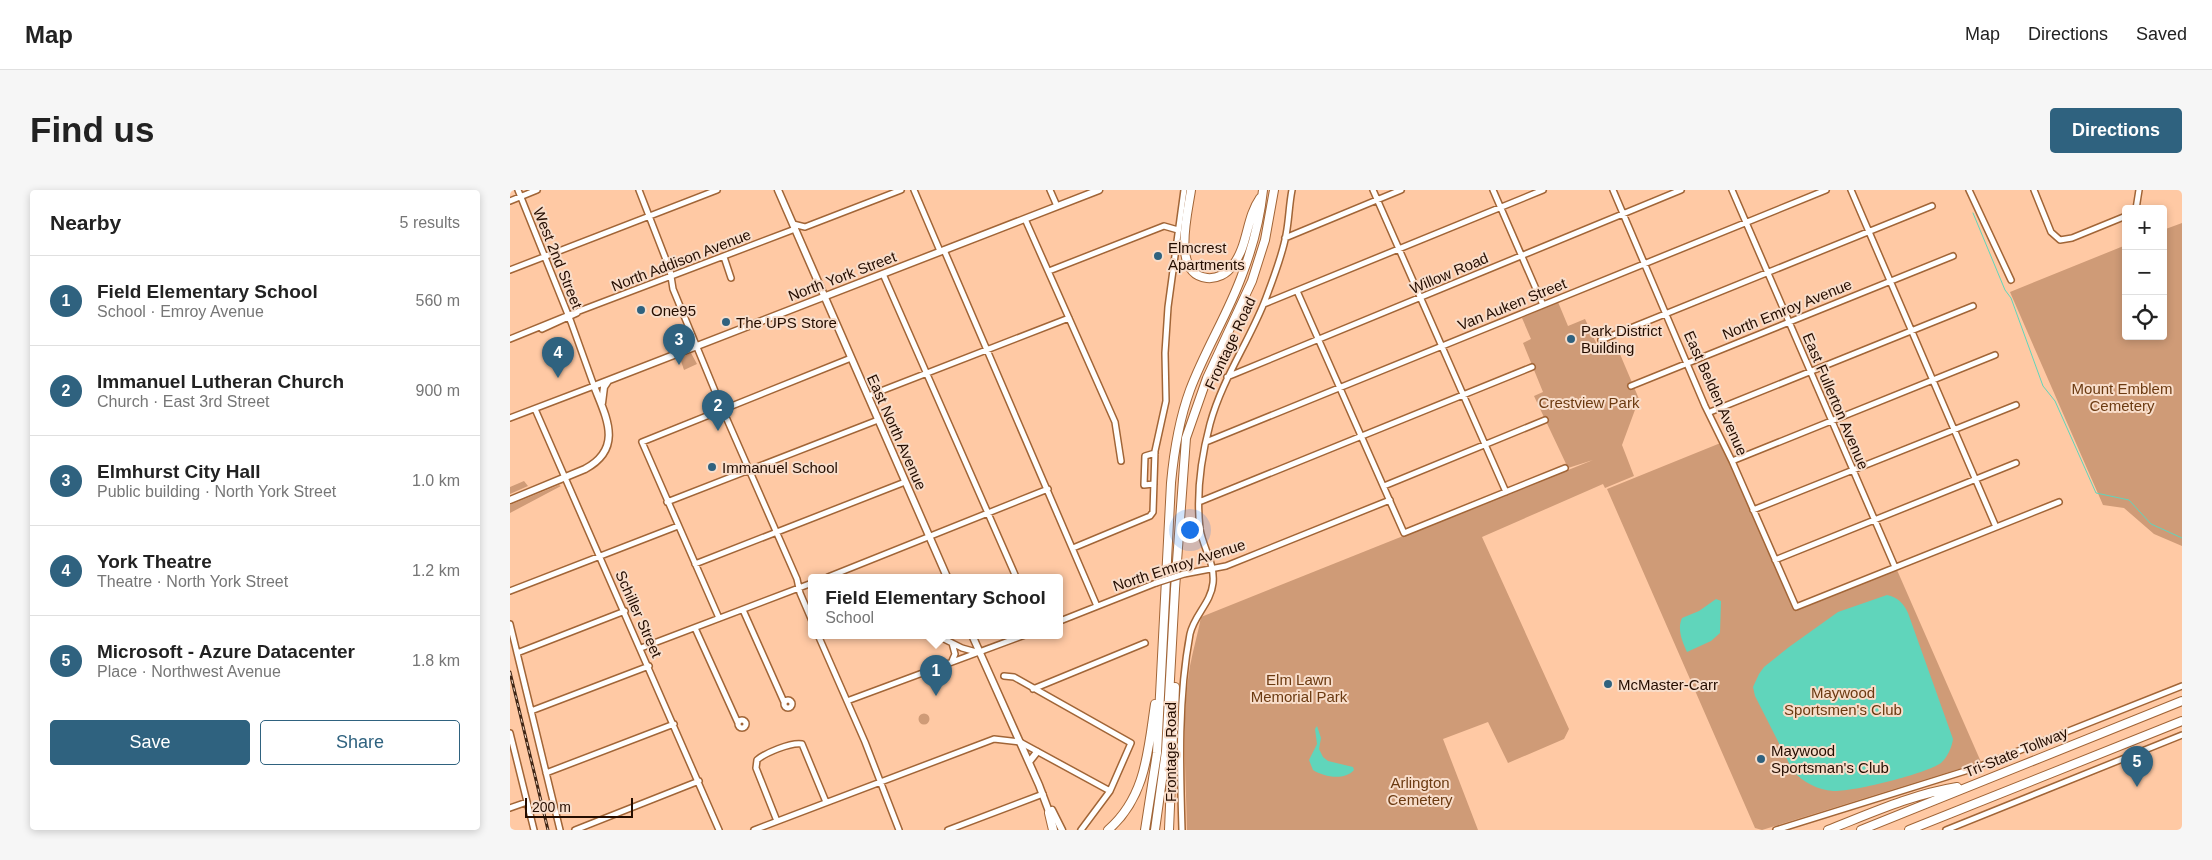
<!DOCTYPE html>
<html lang="en">
<head>
<meta charset="utf-8">
<style>
  body { margin:0; font-family:Helvetica,sans-serif; background:#f6f6f6; color:#222 }
  .controls { position:absolute; right:15px; top:15px; display:grid; overflow:hidden; border-radius:5px; box-shadow:0 2px 8px #0003 }
  .controls button { width:45px; height:45px; display:grid; place-items:center; padding:0; border:0; border-bottom:1px solid #e0e0e0; background:#fff; color:#222; font:25px sans-serif }
  .scale { position:absolute; left:15px; bottom:12px; width:108px; box-sizing:border-box; padding-left:5px; border:2px solid #240d00; border-top:0; font-size:14px; line-height:18px; white-space:nowrap; color:#240d00; -webkit-text-stroke:4px #f8ddca; paint-order:stroke }
  .you { position:absolute; left:679px; top:339px; width:18px; height:18px; margin:-12px; border:4px solid #fff; border-radius:50%; background:#1a73e8; box-shadow:0 0 0 8px #1a73e833 }
  .badge { display:grid; place-items:center; width:32px; height:32px; border-radius:50%; background:#2f627f; color:#fff; font-size:16px; font-weight:700 }
  .pin { position:absolute; translate:-50% -41px; filter:drop-shadow(0 1px 2px #0008) }
  .pin::after { content:''; position:absolute; top:26px; width:18px; height:15px; background:inherit; clip-path:polygon(0 0,100% 0,50% 100%) }
  .popup { position:absolute; left:298px; top:384px; width:255px; height:65px; box-sizing:border-box; display:grid; place-content:center; border-radius:5px; background:#fff; filter:drop-shadow(0 1px 4px #0005); font-size:16px; white-space:nowrap; color:#767676 }
  .popup b { font-size:19px; color:#222 }
  .popup::after { content:''; position:absolute; left:50%; top:100%; margin-left:-10px; border:10px solid transparent; border-top-color:#fff }
  .list { margin:0; padding:0; list-style:none }
  h2 { display:flex; justify-content:space-between; align-items:center; height:65px; margin:0; padding:0 20px; font-size:21px }
  h2 small { font-size:16px; font-weight:400; color:#767676 }
  .list li { display:grid; grid-template-columns:32px 1fr auto; gap:15px; align-items:center; box-sizing:border-box; height:90px; padding:0 20px; border-top:1px solid #e0e0e0 }
  .list b { display:block; font-size:19px; white-space:nowrap }
  .list p { margin:0; font-size:16px; white-space:nowrap; color:#767676 }
  .list em { font-size:16px; font-style:normal; color:#767676 }
  .actions { display:flex; gap:10px; padding:15px 20px }
  .actions a { flex:1; padding:11px 0; border:1px solid #2f627f; border-radius:5px; text-align:center; font-size:18px; color:#2f627f }
  .actions .main { background:#2f627f; color:#fff }
  .icon { flex:none; width:28px; height:28px; fill:none; stroke:currentColor; stroke-width:2; stroke-linecap:round; stroke-linejoin:round }
  .map { position:relative; flex:none; width:1672px; height:640px; overflow:hidden; border-radius:5px }
  header { display:flex; align-items:center; gap:30px; box-sizing:border-box; height:70px; padding:0 25px; background:#fff; border-bottom:1px solid #e0e0e0 }
  header strong { font-size:24px }
  nav { display:flex; gap:28px; margin-inline-start:auto; font-size:18px }
  .intro { display:flex; align-items:center; justify-content:space-between; box-sizing:border-box; height:120px; padding:0 30px }
  h1 { margin:0; font-size:35px }
  .button { padding:12px 22px; border-radius:5px; background:#2f627f; color:#fff; font-size:18px; font-weight:700 }
  main { display:flex; gap:30px; padding:0 30px }
  aside { flex:1; background:#fff; border-radius:5px; box-shadow:0 2px 8px #0003 }
  .map>svg:first-child { display:block }
</style>
</head>
<body>
<header>
<strong>Map</strong>
<nav><a>Map</a><a>Directions</a><a>Saved</a></nav>
</header>
<div class="intro"><h1>Find us</h1><a class="button">Directions</a></div>
<main>
<aside>
<h2>Nearby<small>5 results</small></h2>
<ul class="list">
<li><span class="badge">1</span><div><b>Field Elementary School</b><p>School · Emroy Avenue</p></div><em>560 m</em></li>
<li><span class="badge">2</span><div><b>Immanuel Lutheran Church</b><p>Church · East 3rd Street</p></div><em>900 m</em></li>
<li><span class="badge">3</span><div><b>Elmhurst City Hall</b><p>Public building · North York Street</p></div><em>1.0 km</em></li>
<li><span class="badge">4</span><div><b>York Theatre</b><p>Theatre · North York Street</p></div><em>1.2 km</em></li>
<li><span class="badge">5</span><div><b>Microsoft - Azure Datacenter</b><p>Place · Northwest Avenue</p></div><em>1.8 km</em></li>
</ul>
<div class="actions"><a class="main">Save</a><a>Share</a></div>
</aside>
<div class="map">
<svg width="1672" height="640" viewBox="0 0 1672 640">
  <rect width="100%" height="100%" fill="#ffc9a4"/>
  <path fill="#cf9b77" d="M1672,33V356L1644,344L1614,318L1593,315L1500,102L1616,55V146H1653V40Z
    M1048,112L1058,136L1075,129L1088,157L1104,150L1129,209L1112,255L1124,286L1095,298L1093,294L972,347L1059,539L1054,549L998,573L978,532L933,549L968,640H677C676,586 671,529 680,476C683,460 688,443 691,427L1083,270L1058,278L1024,206L1033,202L1013,153L1021,149L1012,128Z
    M181,163L187,174L174,180L170,168Z
    M1213,252L1285,421L1387,380L1471,572L1252,640L1245,638L1097,299Z
    M14,291L18,296L0,304V297Z
    M49,295L51,296L0,323V315Z
    M408.5 529a5.5 5.5 0 1 1 11 0a5.5 5.5 0 1 1-11 0Z"/>
  <path fill="#60d5bb" d="M1377,405C1388,407 1394,414 1398,423L1443,549C1442,557 1437,568 1431,573C1415,584 1343,602 1323,601C1308,600 1293,592 1283,581L1245,506L1243,497L1249,484L1254,477L1279,457L1328,422Z
    M1206,409L1211,411L1210,443L1201,451L1177,462C1172,451 1167,439 1172,428L1189,421Z
    M807,536L811,548L809,559L813,567L818,571L843,577L844,580C834,591 814,587 803,580L799,570L807,554L805,539Z"/>
  <g fill="none" stroke-linecap="round" stroke-linejoin="round">
    <path stroke="#60d5bb" stroke-width="1" d="M1463,23L1495,100L1501,108L1533,196L1545,211L1586,303L1619,310L1641,334L1672,348"/>
    <defs>
      <path id="minor" d="M129,0L160,80L163,99L212,218L287,389L290,403L302,431
        M404,0L430,61
        M540,0L547,16
        M863,0L996,302
        M983,0L1033,115
        M1103,0L1195,216L1222,271L1286,417L1549,312
        M1222,0L1385,377
        M1341,0L1486,337
        M1459,0L1501,90
        M1524,0L1541,42L1550,50L1562,48L1616,26
        M0,11L27,0
        M1626,19L1629,0
        M515,29L605,232L611,271
        M283,34L295,37L391,0
        M775,48L891,0
        M434,60L587,416
        M214,67L221,88
        M0,80L207,0
        M539,81L654,36L668,40
        M373,84L506,387
        M787,101L894,343L1055,278
        M754,114L1033,0
        M32,139L67,123
        M0,149L64,123L285,39
        M1091,150L1422,16
        M717,187L1171,0
        M1121,196L1443,66
        M358,206L559,128
        M25,219L209,640
        M1200,222L1463,116
        M0,228L84,196L61,132L8,0
        M696,252L1316,0
        M1222,271L1485,165
        M644,294L634,295L635,266L645,263
        M874,296L1035,230
        M157,312L368,230
        M689,312L1022,177
        M1243,320L1506,215
        M563,358L640,326L643,322L645,261L656,211L655,163L658,117L674,0
        M1265,370L1506,273
        M185,374L395,292
        M674,384L716,376L880,310
        M318,387L538,299
        M0,401L168,336
        M233,420L274,512
        M209,428L132,252L341,168
        M550,431L646,393
        M0,434L50,640
        M185,438L228,533
        M308,445L355,552L389,640
        M426,445L452,458L470,463
        M131,458L302,393
        M7,463L115,421
        M442,471L445,464L442,453
        M494,486L504,487L621,553L600,601L571,640
        M523,499L635,453
        M274 514a4 4 0 1 1 8 0a4 4 0 1 1-8 0Z
        M337,511L515,445
        M21,521L139,476
        M228 534a4 4 0 1 1 8 0a4 4 0 1 1-8 0Z
        M0,543L24,640
        M36,583L164,534
        M0,618L17,612
        M267,631L246,578L247,570C255,563 281,552 292,554L316,612
        M65,640L189,591
        M244,640L484,549L510,552L600,601
        M438,640L533,604
        M672,640C670,575 668,508 680,444C684,425 701,413 703,393C705,373 693,358 690,339C686,304 691,268 700,234C712,190 737,155 754,113C762,92 772,67 776,45C779,30 779,15 782,0
        M1266,640L1468,577L1672,496
        M1436,640L1672,545"/>
      <path id="major" d="M268,0L437,387
        M92,213L94,197L98,191
        M0,310L75,279C114,258 96,227 84,196L589,0
        M462,445L529,595L541,627
        M519,572L527,562
        M542,620L552,640"/>
      <path id="highway" d="M681,0C678,23 661,84 697,88C707,89 717,84 723,75C738,56 736,28 750,8
        M539,623L543,640
        M598,640C636,607 638,561 645,514
        M635,640L647,563L661,293C664,261 669,230 680,200C695,160 718,124 732,85C742,59 750,28 753,0
        M645,640L656,561L665,399L676,248L697,188L742,91L755,50L764,0
        M659,640L665,497
        M1318,640C1359,624 1403,604 1447,597
        M1351,640L1672,511
        M1399,640L1672,531"/>
    </defs>
    <use href="#minor" stroke="#a16537" stroke-width="8"/>
    <use href="#major" stroke="#a16537" stroke-width="9"/>
    <use href="#highway" stroke="#a16537" stroke-width="10"/>
    <use href="#minor" stroke="#fff" stroke-width="5"/>
    <use href="#major" stroke="#fff" stroke-width="6"/>
    <use href="#highway" stroke="#fff" stroke-width="8"/>
    <defs>
      <path id="rail" d="M0,482L38,640"/>
    </defs>
    <use href="#rail" stroke="#412615" stroke-width="3"/>
    <use href="#rail" stroke="#f8ddca" stroke-width="1" stroke-dasharray="4" stroke-linecap="butt"/>
    <defs>
      <path id="minor-bridge" d="M646,393L674,384"/>
    </defs>
    <use href="#minor-bridge" stroke="#a16537" stroke-width="8" stroke-linecap="butt"/>
    <use href="#minor-bridge" stroke="#fff" stroke-width="5"/>
  </g>
  <g fill="#2f627f" stroke="#f8ddca" stroke-width="2">
    <circle cx="648" cy="66" r="5"/>
    <circle cx="131" cy="120" r="5"/>
    <circle cx="216" cy="132" r="5"/>
    <circle cx="1061" cy="149" r="5"/>
    <circle cx="202" cy="277" r="5"/>
    <circle cx="1098" cy="494" r="5"/>
    <circle cx="1251" cy="569" r="5"/>
  </g>
  <g text-anchor="middle" dominant-baseline="central" stroke-width="4" stroke-linejoin="round" paint-order="stroke">
    <g font-size="15" fill="#240d00" stroke="#f8ddca" text-anchor="start">
      <text x="658" y="57">Elmcrest<tspan x="658" dy="17">Apartments</tspan></text>
      <text x="141" y="120">One95</text>
      <text x="226" y="132">The UPS Store</text>
      <text x="1071" y="140">Park District<tspan x="1071" dy="17">Building</tspan></text>
      <text x="212" y="277">Immanuel School</text>
      <text x="1108" y="494">McMaster-Carr</text>
      <text x="1261" y="560">Maywood<tspan x="1261" dy="17">Sportsman's Club</tspan></text>
    </g>
    <g font-size="15" fill="#240d00" stroke="#f8ddca">
      <text transform="translate(48 68) rotate(68)">West 2nd Street</text>
      <text transform="translate(171 70) rotate(-21)">North Addison Avenue</text>
      <text transform="translate(939 83) rotate(-23)">Willow Road</text>
      <text transform="translate(332 86) rotate(-21)">North York Street</text>
      <text transform="translate(1002 114) rotate(-22)">Van Auken Street</text>
      <text transform="translate(1277 119) rotate(-22)">North Emroy Avenue</text>
      <text transform="translate(720 153) rotate(-65)">Frontage Road</text>
      <text transform="translate(1206 203) rotate(66)">East Belden Avenue</text>
      <text transform="translate(1326 211) rotate(67)">East Fullerton Avenue</text>
      <text transform="translate(387 242) rotate(66)">East North Avenue</text>
      <text transform="translate(669 375) rotate(-18)">North Emroy Avenue</text>
      <text transform="translate(129 424) rotate(66)">Schiller Street</text>
      <text transform="translate(660 562) rotate(-90)">Frontage Road</text>
      <text transform="translate(1506 562) rotate(-22)">Tri-State Tollway</text>
    </g>
    <g font-size="15" fill="#6b3a11" stroke="#f8ddca">
      <text x="1612" y="198">Mount Emblem<tspan x="1612" dy="17">Cemetery</tspan></text>
      <text x="1079" y="212">Crestview Park</text>
      <text x="789" y="489">Elm Lawn<tspan x="789" dy="17">Memorial Park</tspan></text>
      <text x="1333" y="502">Maywood<tspan x="1333" dy="17">Sportsmen's Club</tspan></text>
      <text x="910" y="592">Arlington<tspan x="910" dy="17">Cemetery</tspan></text>
    </g>
  </g>
</svg>
<div class="controls">
<button>+</button>
<button>−</button>
<button><svg class="icon" aria-label="locate" viewBox="0 0 24 24"><circle cx="12" cy="12" r="6"/><path d="M12 2v4M12 18v4M2 12h4M18 12h4"/></svg></button>
</div>
<div class="scale">200 m</div>
<div class="you"></div>
<div class="pin badge" style="left:426px;top:506px">1</div>
<div class="popup"><b>Field Elementary School</b>School</div>
<div class="pin badge" style="left:208px;top:241px">2</div>
<div class="pin badge" style="left:169px;top:175px">3</div>
<div class="pin badge" style="left:48px;top:188px">4</div>
<div class="pin badge" style="left:1627px;top:597px">5</div>
</div>
</main>
</body>
</html>
